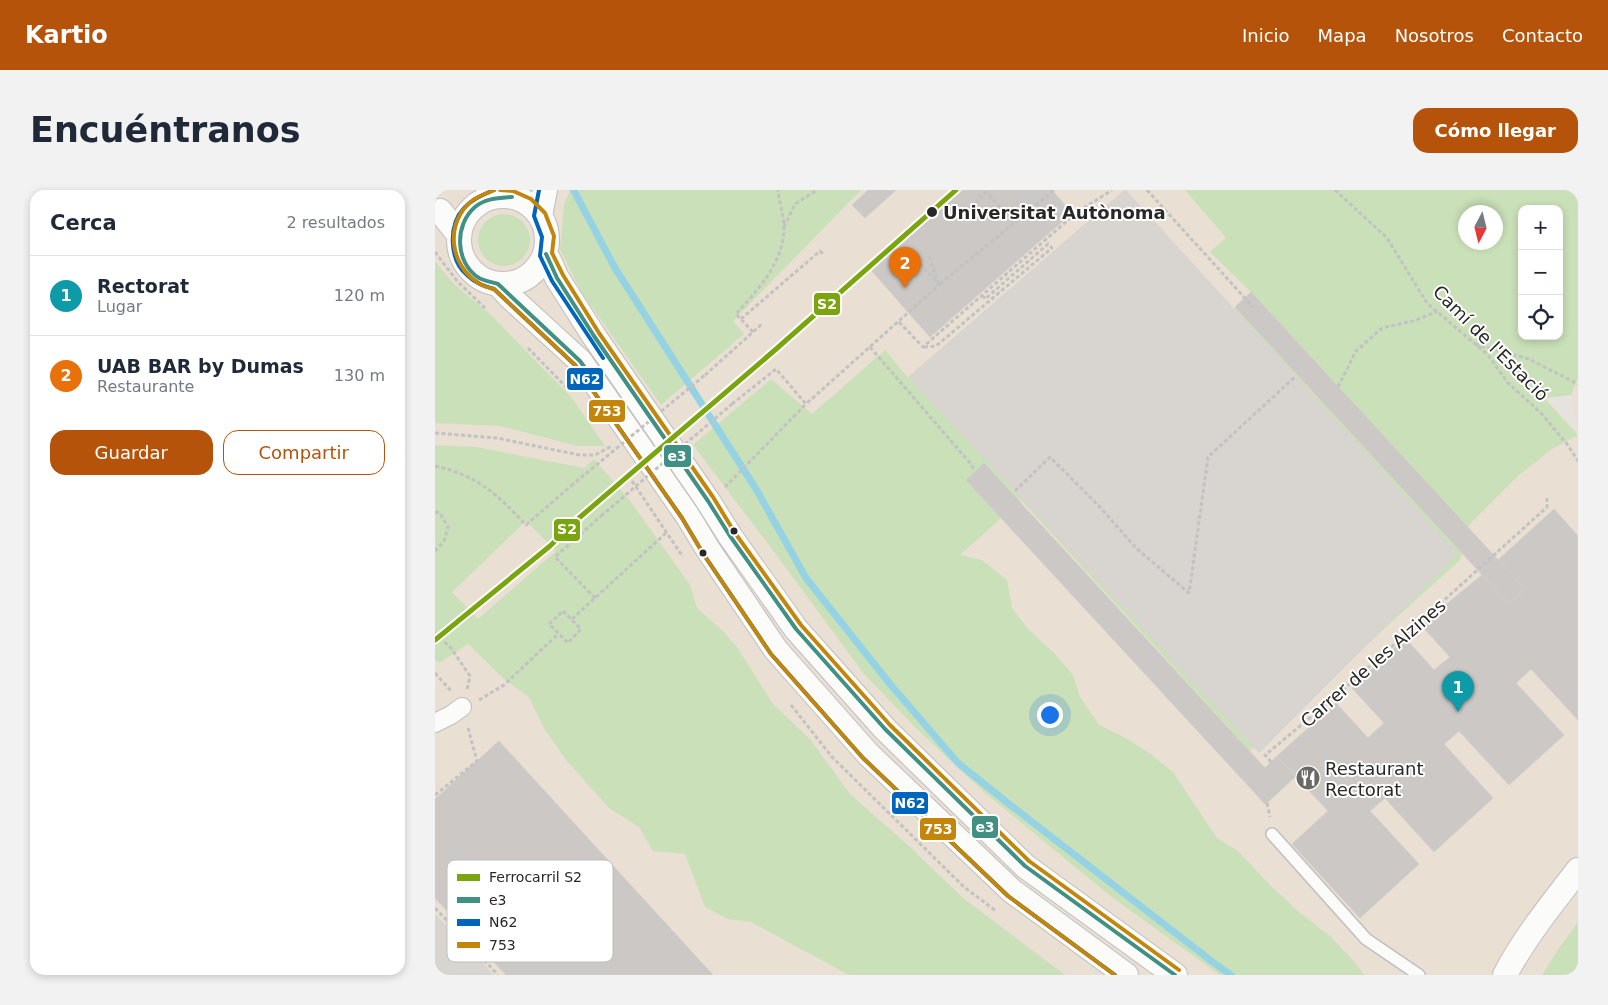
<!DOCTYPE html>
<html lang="es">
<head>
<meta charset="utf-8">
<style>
  body { margin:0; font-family:"DejaVu Sans",sans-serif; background:#f2f2f3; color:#1f2937 }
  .controls { position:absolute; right:15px; top:15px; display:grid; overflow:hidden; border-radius:10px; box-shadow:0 2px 8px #0003 }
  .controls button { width:45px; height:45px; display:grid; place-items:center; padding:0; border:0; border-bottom:1px solid #e0e1e3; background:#fff; color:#1f2937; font:25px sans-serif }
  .compass { position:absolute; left:1023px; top:15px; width:45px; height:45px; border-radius:50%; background:#fff; box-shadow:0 2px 8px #0003; rotate:187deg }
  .you { position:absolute; left:614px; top:524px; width:18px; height:18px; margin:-12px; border:4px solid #fff; border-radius:50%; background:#1a73e8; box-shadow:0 0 0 8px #1a73e833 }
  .badge { display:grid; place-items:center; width:32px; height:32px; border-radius:50%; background:#b45309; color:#fff; font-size:16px; font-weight:700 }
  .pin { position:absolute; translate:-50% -41px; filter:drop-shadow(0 1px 2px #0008) }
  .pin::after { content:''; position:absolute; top:26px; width:18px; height:15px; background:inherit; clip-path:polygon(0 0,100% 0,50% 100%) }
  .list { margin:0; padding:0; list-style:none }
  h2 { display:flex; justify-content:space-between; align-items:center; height:65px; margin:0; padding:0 20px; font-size:21px }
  h2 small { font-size:16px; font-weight:400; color:#747a83 }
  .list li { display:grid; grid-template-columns:32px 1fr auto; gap:15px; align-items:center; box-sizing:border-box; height:80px; padding:0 20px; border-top:1px solid #e0e1e3 }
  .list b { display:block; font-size:19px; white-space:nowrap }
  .list p { margin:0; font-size:16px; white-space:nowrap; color:#747a83 }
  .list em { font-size:16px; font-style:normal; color:#747a83 }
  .actions { display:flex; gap:10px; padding:15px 20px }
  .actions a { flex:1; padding:11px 0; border:1px solid #b45309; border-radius:15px; text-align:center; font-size:18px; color:#b45309 }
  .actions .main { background:#b45309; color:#fff }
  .icon { flex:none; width:28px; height:28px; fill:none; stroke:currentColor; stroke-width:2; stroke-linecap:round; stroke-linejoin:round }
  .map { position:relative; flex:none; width:1143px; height:785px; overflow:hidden; border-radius:15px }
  header { display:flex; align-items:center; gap:30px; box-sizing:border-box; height:70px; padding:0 25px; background:#b45309; color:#fff }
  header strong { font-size:24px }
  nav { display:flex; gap:28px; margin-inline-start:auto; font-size:18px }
  .intro { display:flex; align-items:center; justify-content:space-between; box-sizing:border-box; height:120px; padding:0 30px }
  h1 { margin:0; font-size:35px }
  .button { padding:12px 22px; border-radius:15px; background:#b45309; color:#fff; font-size:18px; font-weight:700 }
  main { display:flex; gap:30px; padding:0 30px }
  aside { flex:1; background:#fff; border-radius:15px; box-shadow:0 2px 8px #0003 }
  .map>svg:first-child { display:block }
</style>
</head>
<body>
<header>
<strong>Kartio</strong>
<nav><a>Inicio</a><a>Mapa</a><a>Nosotros</a><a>Contacto</a></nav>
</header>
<div class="intro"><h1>Encuéntranos</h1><a class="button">Cómo llegar</a></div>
<main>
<aside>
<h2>Cerca<small>2 resultados</small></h2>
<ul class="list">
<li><span class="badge" style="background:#0f9aa8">1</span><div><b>Rectorat</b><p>Lugar</p></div><em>120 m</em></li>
<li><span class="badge" style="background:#e8710a">2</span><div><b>UAB BAR by Dumas</b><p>Restaurante</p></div><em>130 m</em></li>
</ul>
<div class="actions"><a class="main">Guardar</a><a>Compartir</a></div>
</aside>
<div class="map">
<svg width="1143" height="785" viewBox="0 0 1143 785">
  <rect width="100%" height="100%" fill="#e6e2de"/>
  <path fill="#e9e0d3" d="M0,0H934L1142,244L1136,205L1143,188V785H0Z"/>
  <path fill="#cae0b8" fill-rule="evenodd" d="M135,0H426L298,131L309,144L226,215L145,100L125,59L129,15Z
    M750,0H1143V188L1136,205L1109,208L1143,245L1117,259L1083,286L1035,334L1025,370L815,561L586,310L525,365L547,370L572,390L577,418L594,440L620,464L638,485L645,507L664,535L691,548L717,565L738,582L782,648L803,661L837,697L864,722L896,747L919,771L929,785H785L678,708L550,603L480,537L429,484L340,363L258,255L336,189L377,224L450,160L474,189L666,22L793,125L816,102L775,62L791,48ZM1087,19H1124V146H1087ZM1030,22H1060V52H1030Z
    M43 50a26 26 0 1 1 52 0a26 26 0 1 1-52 0Z
    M0,71L19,94L55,124L137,208L170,256H142L66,236L0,233Z
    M0,255L41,257L149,278L159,269L196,312L255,395L262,418L288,441L302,457L338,514L375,549L415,604L475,657L527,707L630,785H414L316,732L293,729L270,717L250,664L218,661L204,637L174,618L131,570L109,538L94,507L69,489L33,454L4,473L0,470ZM91,331L121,361L43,429L17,402Z
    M1143,732V785H1107L1122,761Z"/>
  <path fill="#d8d4cf" d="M689,0H691L1023,364L824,563L473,187Z
    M0,724L59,785H0Z"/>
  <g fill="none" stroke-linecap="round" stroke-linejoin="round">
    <path stroke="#95d3e4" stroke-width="7" d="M139,1L180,78L321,299L371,388L455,494L523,573L569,610L779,773L796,785"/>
  </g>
  <path fill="#cbc8c5" stroke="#d1ceca" d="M433,0H461L430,28L417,15Z
    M528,0H617L637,23L495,147L436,80Z
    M816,102L1090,399L1074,414L800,117Z
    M549,273L830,578L842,566L861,586L832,613L830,614L531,290Z
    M1119,319L1143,346V530L1096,479L1081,493L1129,545L1074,595L1024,541L1009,554L1058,608L999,662L950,608L935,621L984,674L925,728L857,654L893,621L842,566L901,513L933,548L949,533L917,498L970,448L999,480L1015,467L986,435L1047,385L1074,414L1090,399L1063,370Z
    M64,551L149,644L278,785H71L36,747L0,708V609Z"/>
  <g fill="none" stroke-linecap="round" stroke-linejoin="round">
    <defs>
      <path id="service" d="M837,644L931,749L984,785"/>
      <path id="pedestrian" d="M0,533L16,525L27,517"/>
      <path id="minor" d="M24 50a44 44 0 1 1 88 0a44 44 0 1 1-88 0Z
        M5,21L24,45
        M105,26L110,0
        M111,64L122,88L159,146L273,311L295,346L361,439L450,539L590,676L740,785
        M63,94L74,106L145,171L252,325L274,361L341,460L433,564L577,701L691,785
        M1070,785C1089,748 1117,714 1143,680"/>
    </defs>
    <use href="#service" stroke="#c0bebf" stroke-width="14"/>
    <use href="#pedestrian" stroke="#c0bebf" stroke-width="20"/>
    <use href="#minor" stroke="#c0bebf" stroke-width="26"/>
    <path stroke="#c3c2c2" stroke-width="3" stroke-dasharray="4 2.5" stroke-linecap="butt" d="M712,0L818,117
      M900,0L952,48L992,113L1053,165L1073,193L1106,223L1132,254L1143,271
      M536,18L551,2L580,33
      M349,37L360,14L382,0
      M0,62L22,91L50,118
      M494,66L504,95L619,0
      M306,129L385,61L389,65
      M464,132L488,157L641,23L677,0
      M318,142L301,124C322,101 349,72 349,38C349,26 344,13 343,0
      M1040,154L1094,169L1143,194
      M435,157L535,273L540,281
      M489,157L501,156L617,58L613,54L550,109L548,106
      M93,158L134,200
      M270,185L327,134
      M903,197L921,161L947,138L978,131L1002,122
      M297,214L341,179L371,214L504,95L478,66
      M0,243L62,248L144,265H160L177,256
      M0,276C42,285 63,305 91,335L136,296
      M197,291L248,367
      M290,297L371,214
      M580,301L615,267L663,315L702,359L754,403L773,267L861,186
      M0,322L5,323L13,337L9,351L0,361
      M160,408L120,367L166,326
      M128,421L146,439L133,453L114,434Z
      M137,429L231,343
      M0,443L16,458L35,486L32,500
      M0,483L16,501
      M44,510L69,495L123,444
      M356,515L397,567L529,697L561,721
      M836,572L830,565C927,486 1019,401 1112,317V308
      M0,605L42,571L33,538
      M832,613L835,627
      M0,718L63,785"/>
    <use href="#service" stroke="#fbfbfa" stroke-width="11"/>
    <use href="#pedestrian" stroke="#fbfbfa" stroke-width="18"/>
    <use href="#minor" stroke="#fbfbfa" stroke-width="24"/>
    <path stroke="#c3c2c2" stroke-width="3" stroke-dasharray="4 2.5" stroke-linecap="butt" d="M136,296L270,185
      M166,326L297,214"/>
    <defs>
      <path id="bus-1" d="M111,64L122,88L159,146L273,311L295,346L361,439L450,539L590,676L740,785
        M63,94L145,171L153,182
        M63,94C57,92 50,91 44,88C20,73 19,35 40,17C51,8 64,8 77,7"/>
      <path id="bus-2" d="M59,0C49,4 37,9 29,18C13,35 14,70 32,85C40,93 49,96 59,99L140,175L247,328L269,365L336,464L428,568L573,706L680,785
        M104,0L99,26L107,47L105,66L117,91L168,168"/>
      <path id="bus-3" d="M59,0C53,3 44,6 38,10C9,32 14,76 45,94C49,97 55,98 59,99L140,175L247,328L269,365L336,464L428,568L573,706L680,785
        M65,0L78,1L96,9L110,23L119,46L117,63L128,85L164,143L278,307L300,343L366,435L455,535L594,671L744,780"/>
    </defs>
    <use href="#bus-1" stroke="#fff" stroke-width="8"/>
    <use href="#bus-2" stroke="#fff" stroke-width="8"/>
    <use href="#bus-3" stroke="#fff" stroke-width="8"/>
    <use href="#bus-1" stroke="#409183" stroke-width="4"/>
    <use href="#bus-2" stroke="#0065bd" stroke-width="4"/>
    <use href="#bus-3" stroke="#c3860a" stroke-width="4"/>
    <defs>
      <path id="rail-1" d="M0,450L115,356L144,328L340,160L521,0"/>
    </defs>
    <use href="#rail-1" stroke="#fff" stroke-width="9"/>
    <use href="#rail-1" stroke="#7aa50f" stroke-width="5"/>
  </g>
  <defs>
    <symbol id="restaurant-disc" viewBox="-11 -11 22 22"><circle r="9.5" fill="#6a6968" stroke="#fff"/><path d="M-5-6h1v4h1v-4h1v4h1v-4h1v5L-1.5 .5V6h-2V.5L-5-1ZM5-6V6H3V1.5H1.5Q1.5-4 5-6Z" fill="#fff"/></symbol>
  </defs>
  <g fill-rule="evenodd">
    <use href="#restaurant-disc" x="859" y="574" width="28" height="28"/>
  </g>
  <g fill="#282828" stroke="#fff" stroke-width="2">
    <circle cx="497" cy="22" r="6"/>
    <circle cx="299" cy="341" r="4.5"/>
    <circle cx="268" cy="363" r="4.5"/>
  </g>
  <g text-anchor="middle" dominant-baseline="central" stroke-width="4" stroke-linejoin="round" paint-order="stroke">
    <g font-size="18" font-weight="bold" fill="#282828" stroke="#fff" text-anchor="start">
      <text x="508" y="22">Universitat Autònoma</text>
    </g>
    <g font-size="18" fill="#282828" stroke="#fff">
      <text transform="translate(1056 153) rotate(45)">Camí de l'Estació</text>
      <text transform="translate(938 473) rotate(-41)">Carrer de les Alzines</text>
    </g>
    <g font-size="18" fill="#282828" stroke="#fff" text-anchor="start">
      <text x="890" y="578">Restaurant<tspan x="890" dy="21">Rectorat</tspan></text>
    </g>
  </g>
  <rect x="12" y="670" width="166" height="102" rx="8" fill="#fff" stroke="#bebebe" stroke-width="1"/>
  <rect x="22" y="684" width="23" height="7" fill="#7aa50f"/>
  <rect x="22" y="707" width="23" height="6" fill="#409183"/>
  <rect x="22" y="729" width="23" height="7" fill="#0065bd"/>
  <rect x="22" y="752" width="23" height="6" fill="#c3860a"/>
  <g font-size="14" fill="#282828">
    <text x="54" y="692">Ferrocarril S2</text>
    <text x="54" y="715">e3</text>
    <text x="54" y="737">N62</text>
    <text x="54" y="760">753</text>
  </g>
  <g stroke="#fff" stroke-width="2">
    <rect x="378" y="102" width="28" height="24" rx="5" fill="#7aa50f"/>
    <rect x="131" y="177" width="38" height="24" rx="5" fill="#0065bd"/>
    <rect x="153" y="209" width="38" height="24" rx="5" fill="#c3860a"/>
    <rect x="228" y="254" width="29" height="24" rx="5" fill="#409183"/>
    <rect x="118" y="328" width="28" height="24" rx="5" fill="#7aa50f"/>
    <rect x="456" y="601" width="38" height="24" rx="5" fill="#0065bd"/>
    <rect x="536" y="625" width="28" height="24" rx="5" fill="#409183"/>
    <rect x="484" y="627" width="38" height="24" rx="5" fill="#c3860a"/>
  </g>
  <g font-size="14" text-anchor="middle" font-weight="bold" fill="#fff">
    <text x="392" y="119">S2</text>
    <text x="150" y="194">N62</text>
    <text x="172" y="226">753</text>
    <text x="242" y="271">e3</text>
    <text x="132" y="344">S2</text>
    <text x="475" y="618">N62</text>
    <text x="550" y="642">e3</text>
    <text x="503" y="644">753</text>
  </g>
</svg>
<div class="controls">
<button>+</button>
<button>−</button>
<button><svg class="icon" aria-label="locate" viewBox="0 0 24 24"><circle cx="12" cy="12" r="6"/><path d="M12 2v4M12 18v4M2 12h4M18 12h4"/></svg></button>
</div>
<svg class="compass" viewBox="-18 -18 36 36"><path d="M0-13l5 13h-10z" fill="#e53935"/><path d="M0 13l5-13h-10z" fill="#747a83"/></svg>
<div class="you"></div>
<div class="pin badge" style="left:1023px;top:522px;background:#0f9aa8">1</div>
<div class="pin badge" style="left:470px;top:98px;background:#e8710a">2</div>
</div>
</main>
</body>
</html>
